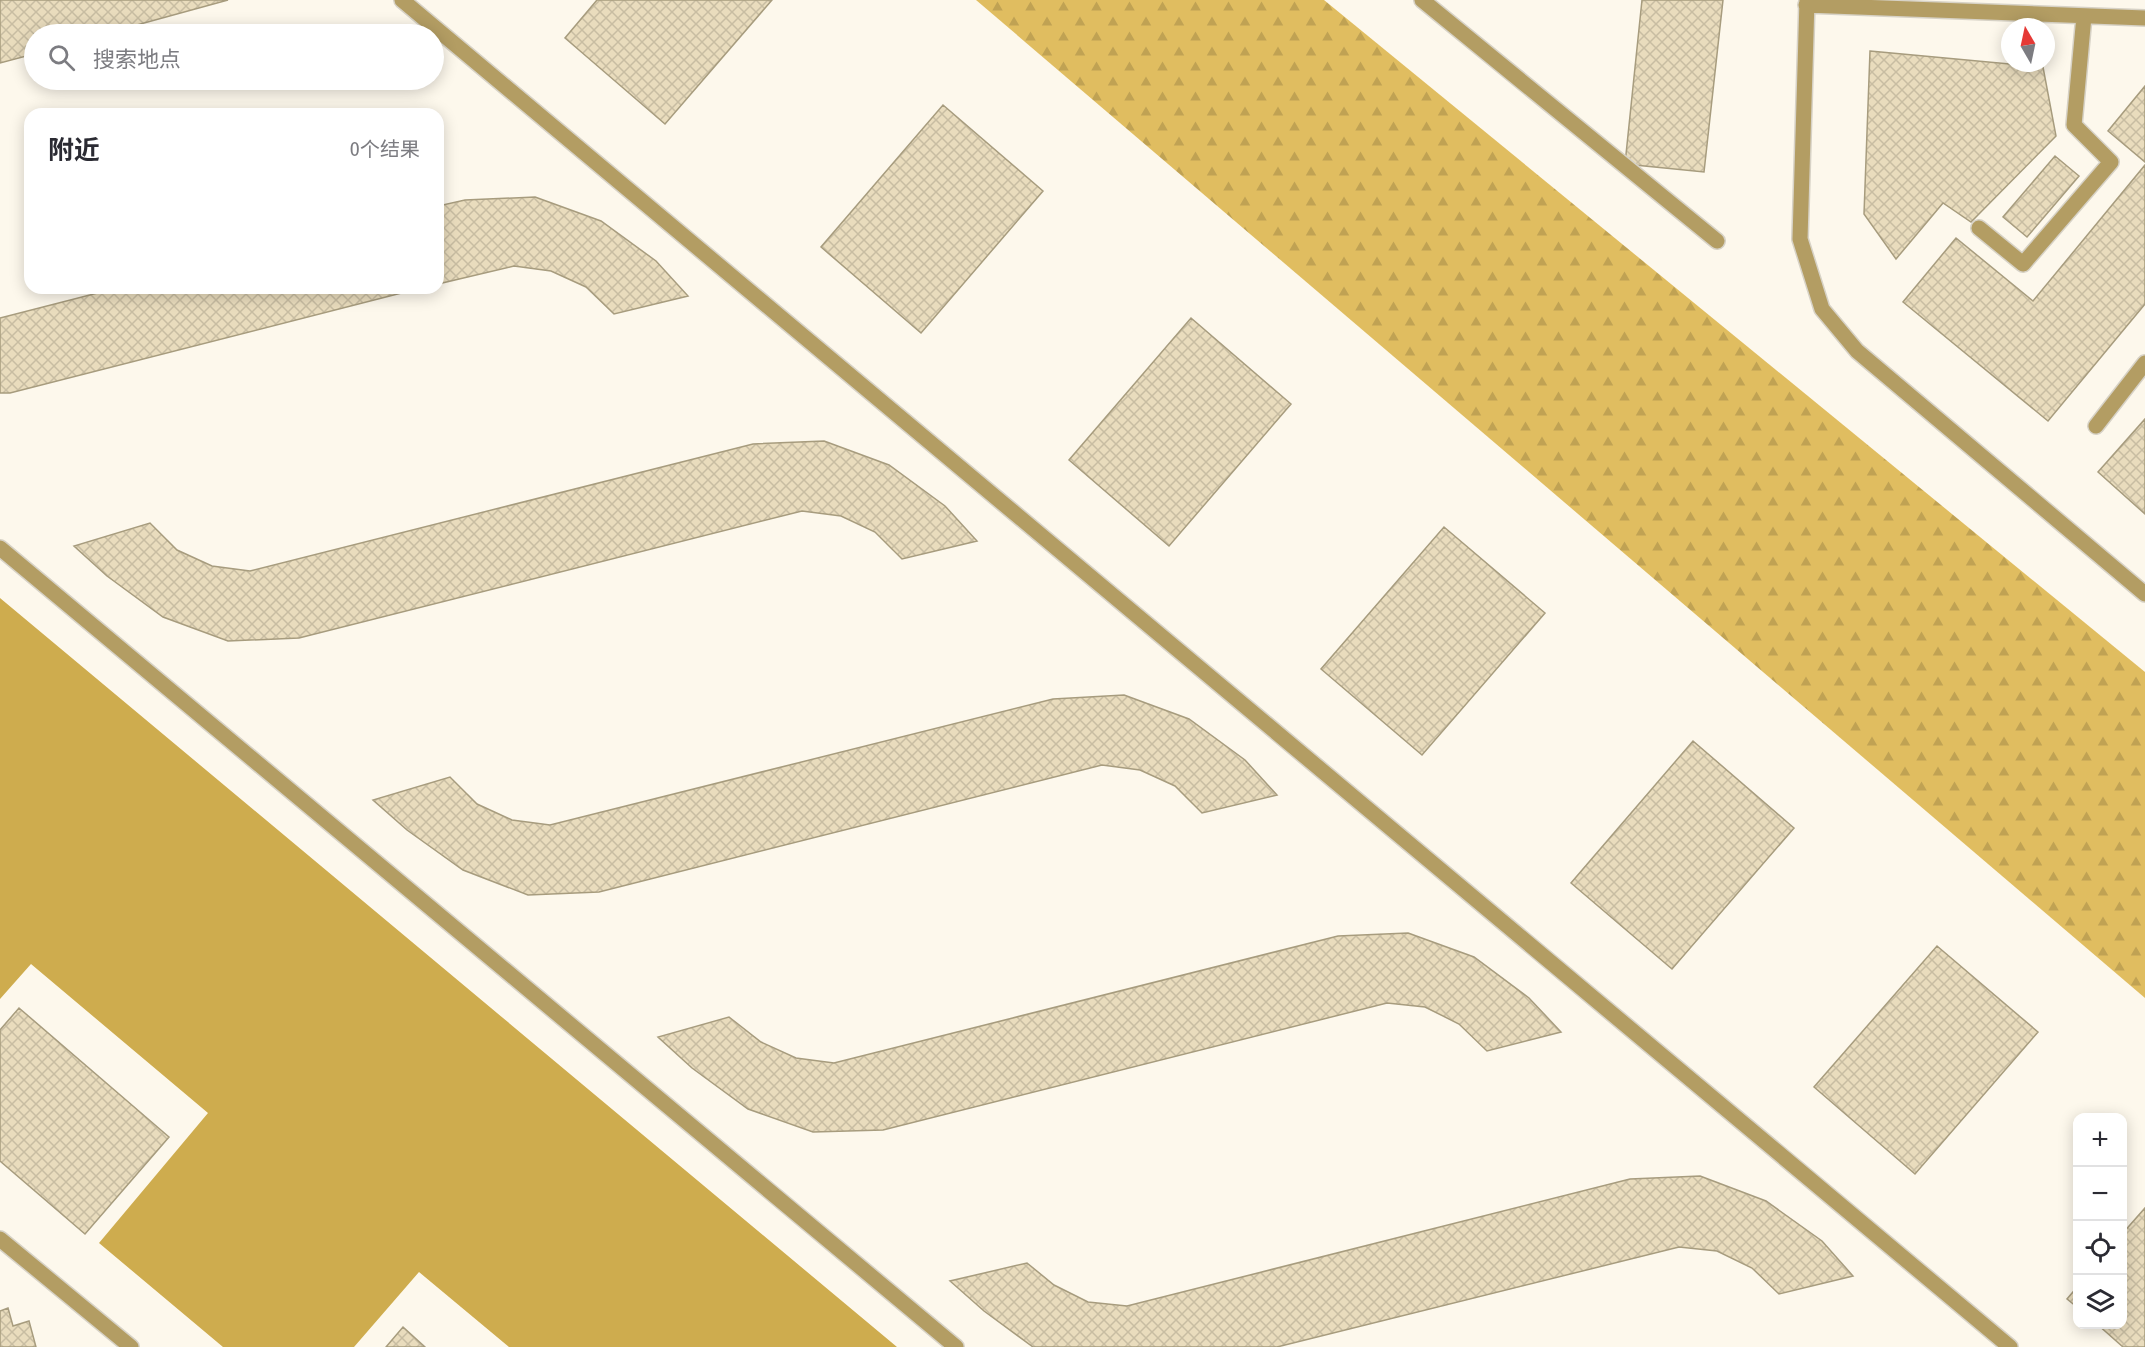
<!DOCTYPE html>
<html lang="zh">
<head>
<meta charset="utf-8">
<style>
  body { margin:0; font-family:"Fira Sans Condensed","Noto Sans SC",sans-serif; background:#f7f7f7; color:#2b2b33 }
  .controls { position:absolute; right:18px; bottom:18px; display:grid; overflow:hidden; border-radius:12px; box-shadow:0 3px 15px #0003 }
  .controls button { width:54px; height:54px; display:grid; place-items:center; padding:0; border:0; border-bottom:2px solid #e1e1e2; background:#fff; color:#2b2b33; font:30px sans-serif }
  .compass { position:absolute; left:2001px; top:18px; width:54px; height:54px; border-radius:50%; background:#fff; box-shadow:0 3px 15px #0003; rotate:351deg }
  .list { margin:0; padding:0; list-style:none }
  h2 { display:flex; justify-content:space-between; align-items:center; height:78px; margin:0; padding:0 24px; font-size:26px }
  h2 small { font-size:20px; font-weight:400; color:#7c7c81 }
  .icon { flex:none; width:33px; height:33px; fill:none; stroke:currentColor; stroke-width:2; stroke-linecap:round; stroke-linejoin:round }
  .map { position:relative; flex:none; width:2145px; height:1347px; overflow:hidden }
  .search { position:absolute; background:#fff; box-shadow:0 3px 15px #0003; left:24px; top:24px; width:420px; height:66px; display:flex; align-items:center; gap:15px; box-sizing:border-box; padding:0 21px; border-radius:33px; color:#7c7c81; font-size:22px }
  .panel { position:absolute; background:#fff; box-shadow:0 3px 15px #0003; left:24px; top:108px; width:420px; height:186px; border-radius:18px }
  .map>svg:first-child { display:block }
</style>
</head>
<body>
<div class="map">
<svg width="2145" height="1347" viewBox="0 0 2145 1347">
  <defs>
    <pattern id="forest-firs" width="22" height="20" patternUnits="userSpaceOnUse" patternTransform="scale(1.5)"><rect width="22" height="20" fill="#e0bd60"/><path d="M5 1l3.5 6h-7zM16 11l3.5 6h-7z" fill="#c0a253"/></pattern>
    <pattern id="building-cross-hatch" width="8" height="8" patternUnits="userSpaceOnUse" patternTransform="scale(1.5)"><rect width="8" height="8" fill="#e9dcbd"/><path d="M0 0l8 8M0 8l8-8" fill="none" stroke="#c8bda2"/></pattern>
  </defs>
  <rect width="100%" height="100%" fill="#fdf8ec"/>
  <path fill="url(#forest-firs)" d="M976,0H1324L2145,672V998Z"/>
  <path fill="#ceac4e" d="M0,598L897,1347H509L419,1272L354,1347H223L99,1243L208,1113L31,964L0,999Z"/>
  <path fill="url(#building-cross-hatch)" stroke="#a79c7e" stroke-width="1.5" d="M0,0H228L104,34H34V54L0,63Z
    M597,0H772L665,124L565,38Z
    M1642,0H1723L1704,172L1625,164Z
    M1870,51L2043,67L2056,136L1971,222L1943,203L1896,259L1864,214Z
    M2145,86V162L2108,131Z
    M943,105L1043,191L921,333L821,247Z
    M2055,156L2079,176L2027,237L2003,217Z
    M2145,165V304L2048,421L1903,302L1956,238L2033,301Z
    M535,197L601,221L656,261L688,296L614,314L586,287L551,271L514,266L438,284V206L465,200Z
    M117,288H421L10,393H0V318Z
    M1191,318L1291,404L1169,546L1069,460Z
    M2145,419V514L2098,472Z
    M824,441L889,465L945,506L977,541L902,559L875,532L841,516L802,511L299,638L228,641L163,617L107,576L74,546L150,523L177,550L212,566L250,571L753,444Z
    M1444,527L1545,613L1422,755L1321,669Z
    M1124,695L1189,719L1245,760L1277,795L1202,813L1175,786L1140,770L1102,765L599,892L528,895L463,870L407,830L373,800L450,777L477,804L512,820L550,825L1053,699Z
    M1693,741L1794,828L1672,969L1571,883Z
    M1408,933L1474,957L1529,998L1561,1032L1487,1051L1459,1024L1425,1007L1387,1003L883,1130L813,1132L748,1109L692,1068L658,1037L729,1017L761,1042L796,1058L834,1063L1338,936Z
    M1937,946L2038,1032L1915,1174L1814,1087Z
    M19,1008L169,1137L85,1234L0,1161V1030Z
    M1700,1176L1766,1201L1822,1241L1853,1276L1779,1294L1752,1268L1717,1251L1679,1247L1277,1347H1033L984,1311L950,1281L1027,1263L1054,1285L1088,1302L1127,1306L1630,1179Z
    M2145,1208V1347H2123L2097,1324H2122V1234Z
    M2078,1286V1308L2067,1299Z
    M8,1308L13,1326L29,1321L36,1347H0V1311Z
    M403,1327L425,1347H386Z"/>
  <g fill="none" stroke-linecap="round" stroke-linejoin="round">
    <defs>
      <path id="minor" d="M402,0L2010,1347
        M1422,0L1717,241
        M1807,0L1800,239L1822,309L1857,351L2145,594
        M1806,5L2145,18
        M1979,228L2023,264L2111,162L2074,125L2084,16
        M2096,426L2145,363
        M0,548L956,1347
        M0,1239L131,1347"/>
    </defs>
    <use href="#minor" stroke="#d7d2c6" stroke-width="18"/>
    <use href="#minor" stroke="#b39d63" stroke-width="15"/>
  </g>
</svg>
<div class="controls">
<button>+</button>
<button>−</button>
<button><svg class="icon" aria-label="locate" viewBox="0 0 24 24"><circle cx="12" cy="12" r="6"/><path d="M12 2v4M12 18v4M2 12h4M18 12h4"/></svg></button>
<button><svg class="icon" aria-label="layers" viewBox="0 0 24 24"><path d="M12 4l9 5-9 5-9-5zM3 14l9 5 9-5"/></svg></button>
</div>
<svg class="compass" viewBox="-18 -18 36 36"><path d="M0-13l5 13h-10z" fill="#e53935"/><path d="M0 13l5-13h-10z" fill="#7c7c81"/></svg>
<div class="search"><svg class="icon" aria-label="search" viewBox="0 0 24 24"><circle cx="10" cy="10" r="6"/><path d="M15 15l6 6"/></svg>搜索地点</div>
<section class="panel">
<h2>附近<small>0个结果</small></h2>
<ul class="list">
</ul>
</section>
</div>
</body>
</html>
